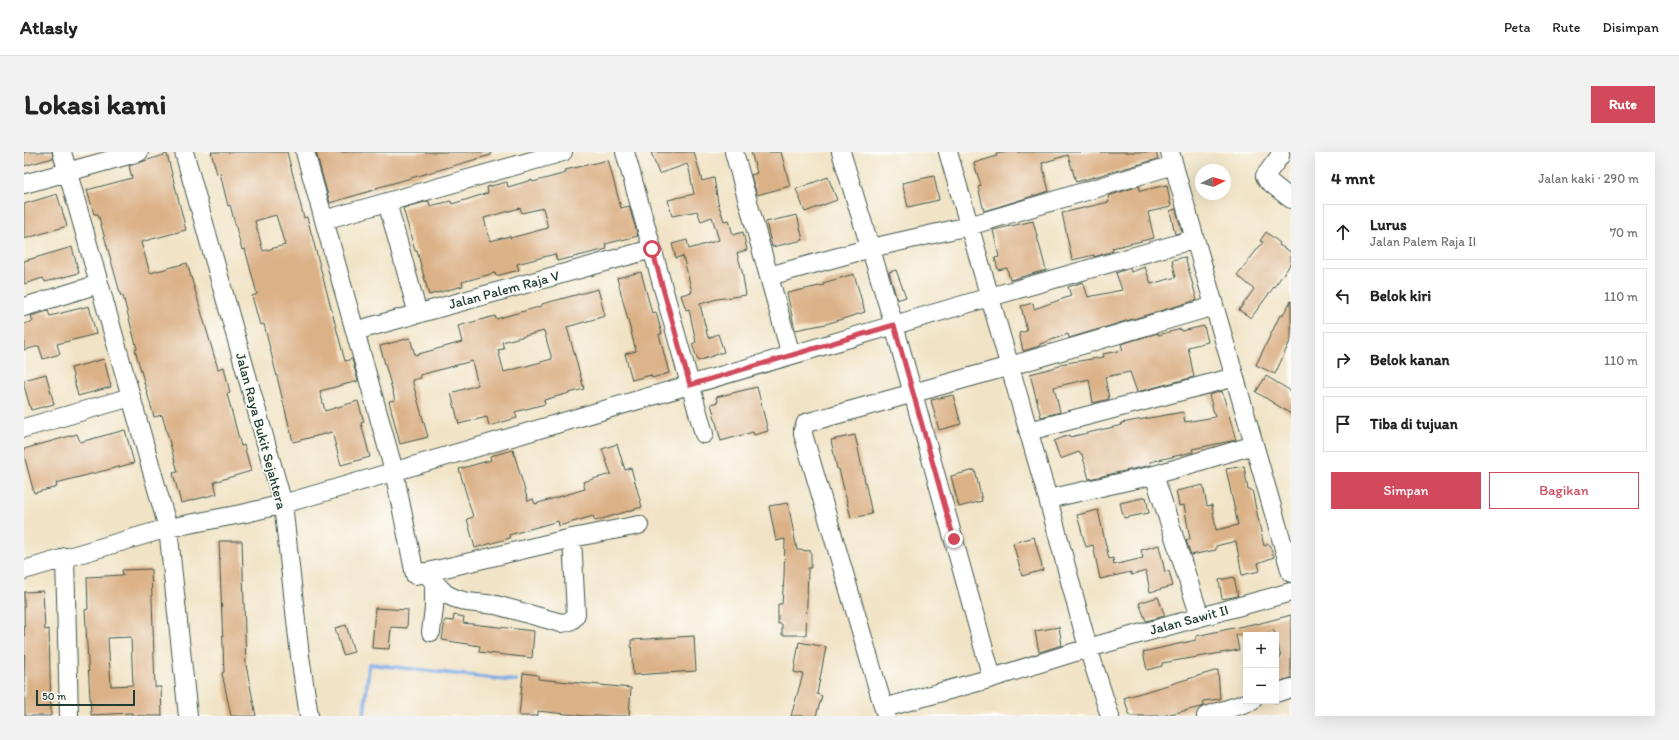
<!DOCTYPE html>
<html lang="id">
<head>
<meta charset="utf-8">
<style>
  body { margin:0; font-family:Itim,sans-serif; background:#f2f2f2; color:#222 }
  .controls { position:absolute; right:12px; bottom:12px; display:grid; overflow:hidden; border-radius:0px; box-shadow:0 4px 16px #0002 }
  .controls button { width:36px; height:36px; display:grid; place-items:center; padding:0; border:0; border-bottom:1px solid #e0e0e0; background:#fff; color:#222; font:20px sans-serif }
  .compass { position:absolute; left:1171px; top:12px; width:36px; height:36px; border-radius:50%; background:#fff; box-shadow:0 4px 16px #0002; rotate:85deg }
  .scale { position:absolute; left:12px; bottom:10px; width:99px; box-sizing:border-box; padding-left:4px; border:2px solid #1f3d34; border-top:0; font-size:11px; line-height:14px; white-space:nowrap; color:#1f3d34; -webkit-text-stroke:3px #fdfcf7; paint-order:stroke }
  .stop { position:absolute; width:12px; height:12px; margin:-9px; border:3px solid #d1495b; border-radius:50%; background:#fff }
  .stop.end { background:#d1495b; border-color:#fff; box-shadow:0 1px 4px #0008 }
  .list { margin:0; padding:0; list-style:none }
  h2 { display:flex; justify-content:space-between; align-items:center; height:52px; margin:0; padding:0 16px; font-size:17px }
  h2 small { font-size:13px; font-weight:400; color:#767676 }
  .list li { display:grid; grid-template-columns:26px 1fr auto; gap:12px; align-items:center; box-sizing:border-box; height:56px; margin:0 8px 8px; padding:0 8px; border:1px solid #e0e0e0; border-radius:0px }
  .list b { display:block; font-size:15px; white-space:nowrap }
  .list p { margin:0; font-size:13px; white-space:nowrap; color:#767676 }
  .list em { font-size:13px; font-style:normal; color:#767676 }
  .actions { display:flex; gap:8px; padding:12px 16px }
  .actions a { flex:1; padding:9px 0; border:1px solid #d1495b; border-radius:0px; text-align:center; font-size:14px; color:#d1495b }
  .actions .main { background:#d1495b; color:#fff }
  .icon { flex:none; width:22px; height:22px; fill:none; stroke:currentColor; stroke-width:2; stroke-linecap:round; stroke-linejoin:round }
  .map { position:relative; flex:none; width:1267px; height:564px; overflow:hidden; border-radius:0px }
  header { display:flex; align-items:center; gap:24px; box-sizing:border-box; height:56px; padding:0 20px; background:#fff; border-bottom:1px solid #e0e0e0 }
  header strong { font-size:19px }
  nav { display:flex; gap:22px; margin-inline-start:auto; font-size:14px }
  .intro { display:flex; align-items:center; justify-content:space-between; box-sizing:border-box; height:96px; padding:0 24px }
  h1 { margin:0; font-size:28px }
  .button { padding:10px 18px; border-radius:0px; background:#d1495b; color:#fff; font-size:14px; font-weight:700 }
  main { display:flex; gap:24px; padding:0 24px }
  aside { flex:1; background:#fff; border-radius:0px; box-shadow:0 4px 16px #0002 }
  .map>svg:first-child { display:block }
</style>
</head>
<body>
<header>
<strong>Atlasly</strong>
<nav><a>Peta</a><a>Rute</a><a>Disimpan</a></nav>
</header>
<div class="intro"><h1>Lokasi kami</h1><a class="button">Rute</a></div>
<main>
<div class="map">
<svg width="1267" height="564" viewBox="0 0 1267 564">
  <rect width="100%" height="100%" fill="#fdfcf7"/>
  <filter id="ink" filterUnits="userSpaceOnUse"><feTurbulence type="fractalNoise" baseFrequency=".025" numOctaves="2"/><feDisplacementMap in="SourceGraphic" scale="8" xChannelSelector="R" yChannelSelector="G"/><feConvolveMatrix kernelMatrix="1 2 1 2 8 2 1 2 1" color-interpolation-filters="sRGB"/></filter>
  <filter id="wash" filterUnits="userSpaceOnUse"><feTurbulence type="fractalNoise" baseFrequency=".012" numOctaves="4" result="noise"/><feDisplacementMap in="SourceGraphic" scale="16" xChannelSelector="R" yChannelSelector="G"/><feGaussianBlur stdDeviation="0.9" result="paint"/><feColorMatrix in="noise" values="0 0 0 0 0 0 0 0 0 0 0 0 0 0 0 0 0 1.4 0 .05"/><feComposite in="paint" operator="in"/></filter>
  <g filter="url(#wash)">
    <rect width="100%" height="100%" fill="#f1e3c6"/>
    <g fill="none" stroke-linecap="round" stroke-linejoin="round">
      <path stroke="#79a9e4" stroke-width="4" d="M340,564L345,512L492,529"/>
    </g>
    <g id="blocks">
      <path fill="#dbb187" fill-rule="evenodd" d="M0,0H28L29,6L0,14Z
        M187,0H263L280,66L283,65L321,209L328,207L334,229L296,239L301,259L334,249L340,270L337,271L346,305L317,313L308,280L269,290L240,172L236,173L228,144L233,142L221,97L218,98L206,53L204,54L196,21L193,22ZM252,63L261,93L239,99L231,69Z
        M292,0H467V3L352,36L353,37L306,51Z
        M627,0H670L678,29L690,26L694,51L700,69L705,68L709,83L719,80L723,98L713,101L718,119L722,143L693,147L676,152L684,186L694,182L700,200L674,209L668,192L672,190L665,157L662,158L657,143L668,140L659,104L652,106L648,92L663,88L665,97L695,88L688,65L677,69L673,59L648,64L644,48L670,42L665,17L663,12L635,22Z
        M727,0H757L766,34L733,43L727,23L733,21Z
        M985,0H1132L1134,7L1052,30L1044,3L1018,11L1025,39L960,59L954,35L957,34L950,11L973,4L972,2Z
        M143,2L162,78L117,90L126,121L163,111L194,217L200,215L206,241L203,242L217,294L220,293L227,319L190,330L193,342L157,351L149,321L154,320L138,263L130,265L111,198L113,197L99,144H97L74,62H70L63,38L108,26L105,14Z
        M584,8L597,56L605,54L614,84L581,92L583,97L533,109L531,102L493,112L495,118L472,124L471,121L438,130L439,134L405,143L393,99H391L379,56L405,49L406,54L427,49L428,52L464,41L463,35L483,30L484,35L508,28L509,30L542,21L541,18ZM496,56L498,61L519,56L524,76L486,86V84L466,89L460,66Z
        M910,24L915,48L884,55L878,31Z
        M804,25L813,48L781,60L772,37Z
        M1143,33L1147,55L1124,60L1130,86L1088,96L1089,99L1070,105V103L1048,108L1038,61L1085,50L1084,44L1115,34L1116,39Z
        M33,42L43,74L0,87V52Z
        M1152,57L1158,80L1151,82L1146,59Z
        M773,63L779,88L748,95L742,70Z
        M1009,69L1022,118L986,128L983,116L974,118L971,106L975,105L969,78Z
        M1242,80L1256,91L1255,93L1267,100V109L1264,116L1227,166L1215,158L1230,137L1213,123L1239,90L1236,89Z
        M48,95L55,121L21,130L19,126L0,132V109Z
        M1161,105L1173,148L1045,186L1044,182L1016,192V194L999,199L995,181L1003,179L997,154L1009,151L1010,157L1047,144L1044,135L1059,130L1064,145L1098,138L1092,121L1106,116L1107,120L1121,115L1127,132L1152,125L1148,108Z
        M872,118L882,145L873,148L865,120Z
        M617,120L628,161L632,160L638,182H635L645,221L628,226L627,223L608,228L601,202L612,199L593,126Z
        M830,122L841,160L802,172L771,178L763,141L800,133L799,131Z
        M574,137L581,164L543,175L560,237L520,248L521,252L491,260L493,266L465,274L463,265L435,272L427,241L454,233L448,209L396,223L397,226L388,228L404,285L376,292L365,249L371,248L356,194L386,186L391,203L438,190L434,174L471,164L472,167L518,154V152ZM520,179L528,207L480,220L474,198L480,197L478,190Z
        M1267,149V187L1251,222L1232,213L1256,163L1258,164Z
        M65,154L72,182L33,192L36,202L19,207L15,194L0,198V172L9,169L7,164L24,159L26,164Z
        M1180,174L1184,190L1164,195L1170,225L1113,240L1106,220L1081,225L1085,247L1069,251L1065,227L1030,235L1036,260L1017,265L1006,222L1036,214V212L1080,205L1079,202L1099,198L1097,192L1134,181V183L1157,177L1158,179Z
        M80,207L87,235L54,244L47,216Z
        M22,222L30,252L7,258L0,234V228Z
        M1242,224L1267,239V262L1232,240Z
        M733,235L744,279L730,283L729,280L697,289L687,252L694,250L692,245Z
        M1198,239L1212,288L1168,297L1169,300L1126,310L1127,313L1065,327L1058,302H1056L1055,300L1036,307L1030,289L1045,283L1046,285L1098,273L1097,271L1159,260L1161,270L1191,265L1185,243Z
        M929,243L937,272L915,278L907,248Z
        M101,278L110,311L32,331L33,335L10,341L0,303V297L53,282L56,290Z
        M831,283L848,362L827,366L815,317H813L807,288Z
        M593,292L601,318L607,316L618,355L571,369L569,364L535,374L534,369L485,383L486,386L451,396L443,367L449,365L435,317L467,308L466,304L489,298L504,349L509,347L511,352L561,337L559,330L587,322L578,297Z
        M1220,314L1224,338H1228L1240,394L1245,392L1250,405L1234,411L1236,419L1218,423L1212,389L1192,394V398L1167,403L1162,388L1166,387L1160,353L1155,354L1152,339L1179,333L1183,354L1188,353L1192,378L1214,373L1202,317Z
        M951,318L958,349L935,355L927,324Z
        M1122,345L1125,361L1100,366L1096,351Z
        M764,351L773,398L787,399V416H784L782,483H758V472H754V452H758L760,425L761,387L752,389L745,354Z
        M1074,358L1085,407L1089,406L1090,413L1119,406L1117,398L1135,393L1141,420L1145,419L1149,434L1126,440L1122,419L1107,423V420L1076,427L1069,393L1062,395L1053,363Z
        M1010,385L1019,418L998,424L989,391Z
        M195,389H218L222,513L232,564H207L198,521L200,520Z
        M127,417L131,535H137L138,564H108V561L67,563L61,458L64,457L63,425L99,423L98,418ZM107,485L109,533L87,534L84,486Z
        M1210,425L1214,444L1198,447L1195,428Z
        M19,439L21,478L25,477L27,564H1L0,440Z
        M1134,445L1141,464L1122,469L1115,451Z
        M351,456L384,458L383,476L367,475L365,497L348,496Z
        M430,463L440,465L439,471L510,479L508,506L455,500L456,494L418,488L421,468L429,469Z
        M1267,463V526L1253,530L1252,508L1257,506L1252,483L1249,478L1238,483H1212L1215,498L1138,511V514L1123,518L1119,500L1172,488V484L1233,471V472Z
        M322,473L330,500L319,503L311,476Z
        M1035,475L1038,493L1015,500L1011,479Z
        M670,484L672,519L609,523L607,488Z
        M775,490L802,495L793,542L798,544L792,564H767L779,522L770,520Z
        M1194,518L1196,547L1179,549L1180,554L1177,555L1138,564H1106L1100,546Z
        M499,521L514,523V527L607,536L605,564H561L514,559V564H495Z"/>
    </g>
  </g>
  <g filter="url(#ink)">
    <use href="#blocks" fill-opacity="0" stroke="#3e564a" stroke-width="1"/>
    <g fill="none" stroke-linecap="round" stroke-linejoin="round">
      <defs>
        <path id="minor" d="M38,0L144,376L164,564
          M160,0L259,352L276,504L285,564
          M281,0L370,319L391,423L548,386L615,373
          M601,0L680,282
          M710,0L767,203
          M817,0L870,173L968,526
          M924,0L1024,347L1064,496L1086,564
          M1146,0L1267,421
          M1256,0V4L1241,24L1243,28L1267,47
          M0,32L115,0
          M363,50L394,162
          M300,68L539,0
          M745,124L847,96L945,74L1150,13
          M0,155L75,132
          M331,179L628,97
          M0,276L107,245
          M1005,279L1211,225
          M1130,323L1176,465
          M1024,347L1130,323L1230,293
          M41,405L45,564
          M0,418L144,376L222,361L259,352L966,145L1171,87
          M400,420L422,442L430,446L443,450L472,453L537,471C545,470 549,469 552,462L548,386
          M407,480L410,456V432
          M1252,541L1267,536
          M860,556L968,526L1064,496L1267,440
          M862,564L779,282V278L782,271L986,214L1190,154
          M1182,564L1228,549"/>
      </defs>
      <use href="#minor" stroke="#3e564a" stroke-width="20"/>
      <use href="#minor" stroke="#fff" stroke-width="18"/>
    </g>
  </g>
  <g fill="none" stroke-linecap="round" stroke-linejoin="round" filter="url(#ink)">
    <path stroke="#d1495b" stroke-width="5" d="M628,97L666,233L870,173L930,387"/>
  </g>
  <g text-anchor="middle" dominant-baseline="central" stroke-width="3.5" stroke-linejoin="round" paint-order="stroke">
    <g font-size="14" fill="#1f3d34" stroke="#fdfcf7">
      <text transform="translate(480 138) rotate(-15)">Jalan Palem Raja V</text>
      <text transform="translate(237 279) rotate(75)">Jalan Raya Bukit Sejahtera</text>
      <text transform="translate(1165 468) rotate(-15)">Jalan Sawit II</text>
    </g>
  </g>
</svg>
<div class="controls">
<button>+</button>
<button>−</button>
</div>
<svg class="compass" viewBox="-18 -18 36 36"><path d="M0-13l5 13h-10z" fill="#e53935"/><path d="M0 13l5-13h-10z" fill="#767676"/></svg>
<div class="scale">50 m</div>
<div class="stop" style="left:628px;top:97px"></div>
<div class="stop end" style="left:930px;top:387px"></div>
</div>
<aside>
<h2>4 mnt<small>Jalan kaki · 290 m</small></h2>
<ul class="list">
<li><svg class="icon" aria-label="ahead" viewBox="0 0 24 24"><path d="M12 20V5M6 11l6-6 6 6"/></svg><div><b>Lurus</b><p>Jalan Palem Raja II</p></div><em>70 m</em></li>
<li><svg class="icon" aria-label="left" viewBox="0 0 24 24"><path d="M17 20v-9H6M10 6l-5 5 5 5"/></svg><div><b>Belok kiri</b></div><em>110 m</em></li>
<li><svg class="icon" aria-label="right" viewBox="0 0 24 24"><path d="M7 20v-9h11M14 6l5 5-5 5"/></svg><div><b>Belok kanan</b></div><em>110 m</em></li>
<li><svg class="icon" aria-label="arrive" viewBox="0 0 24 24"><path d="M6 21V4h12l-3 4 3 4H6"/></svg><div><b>Tiba di tujuan</b></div></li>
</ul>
<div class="actions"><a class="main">Simpan</a><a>Bagikan</a></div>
</aside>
</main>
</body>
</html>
